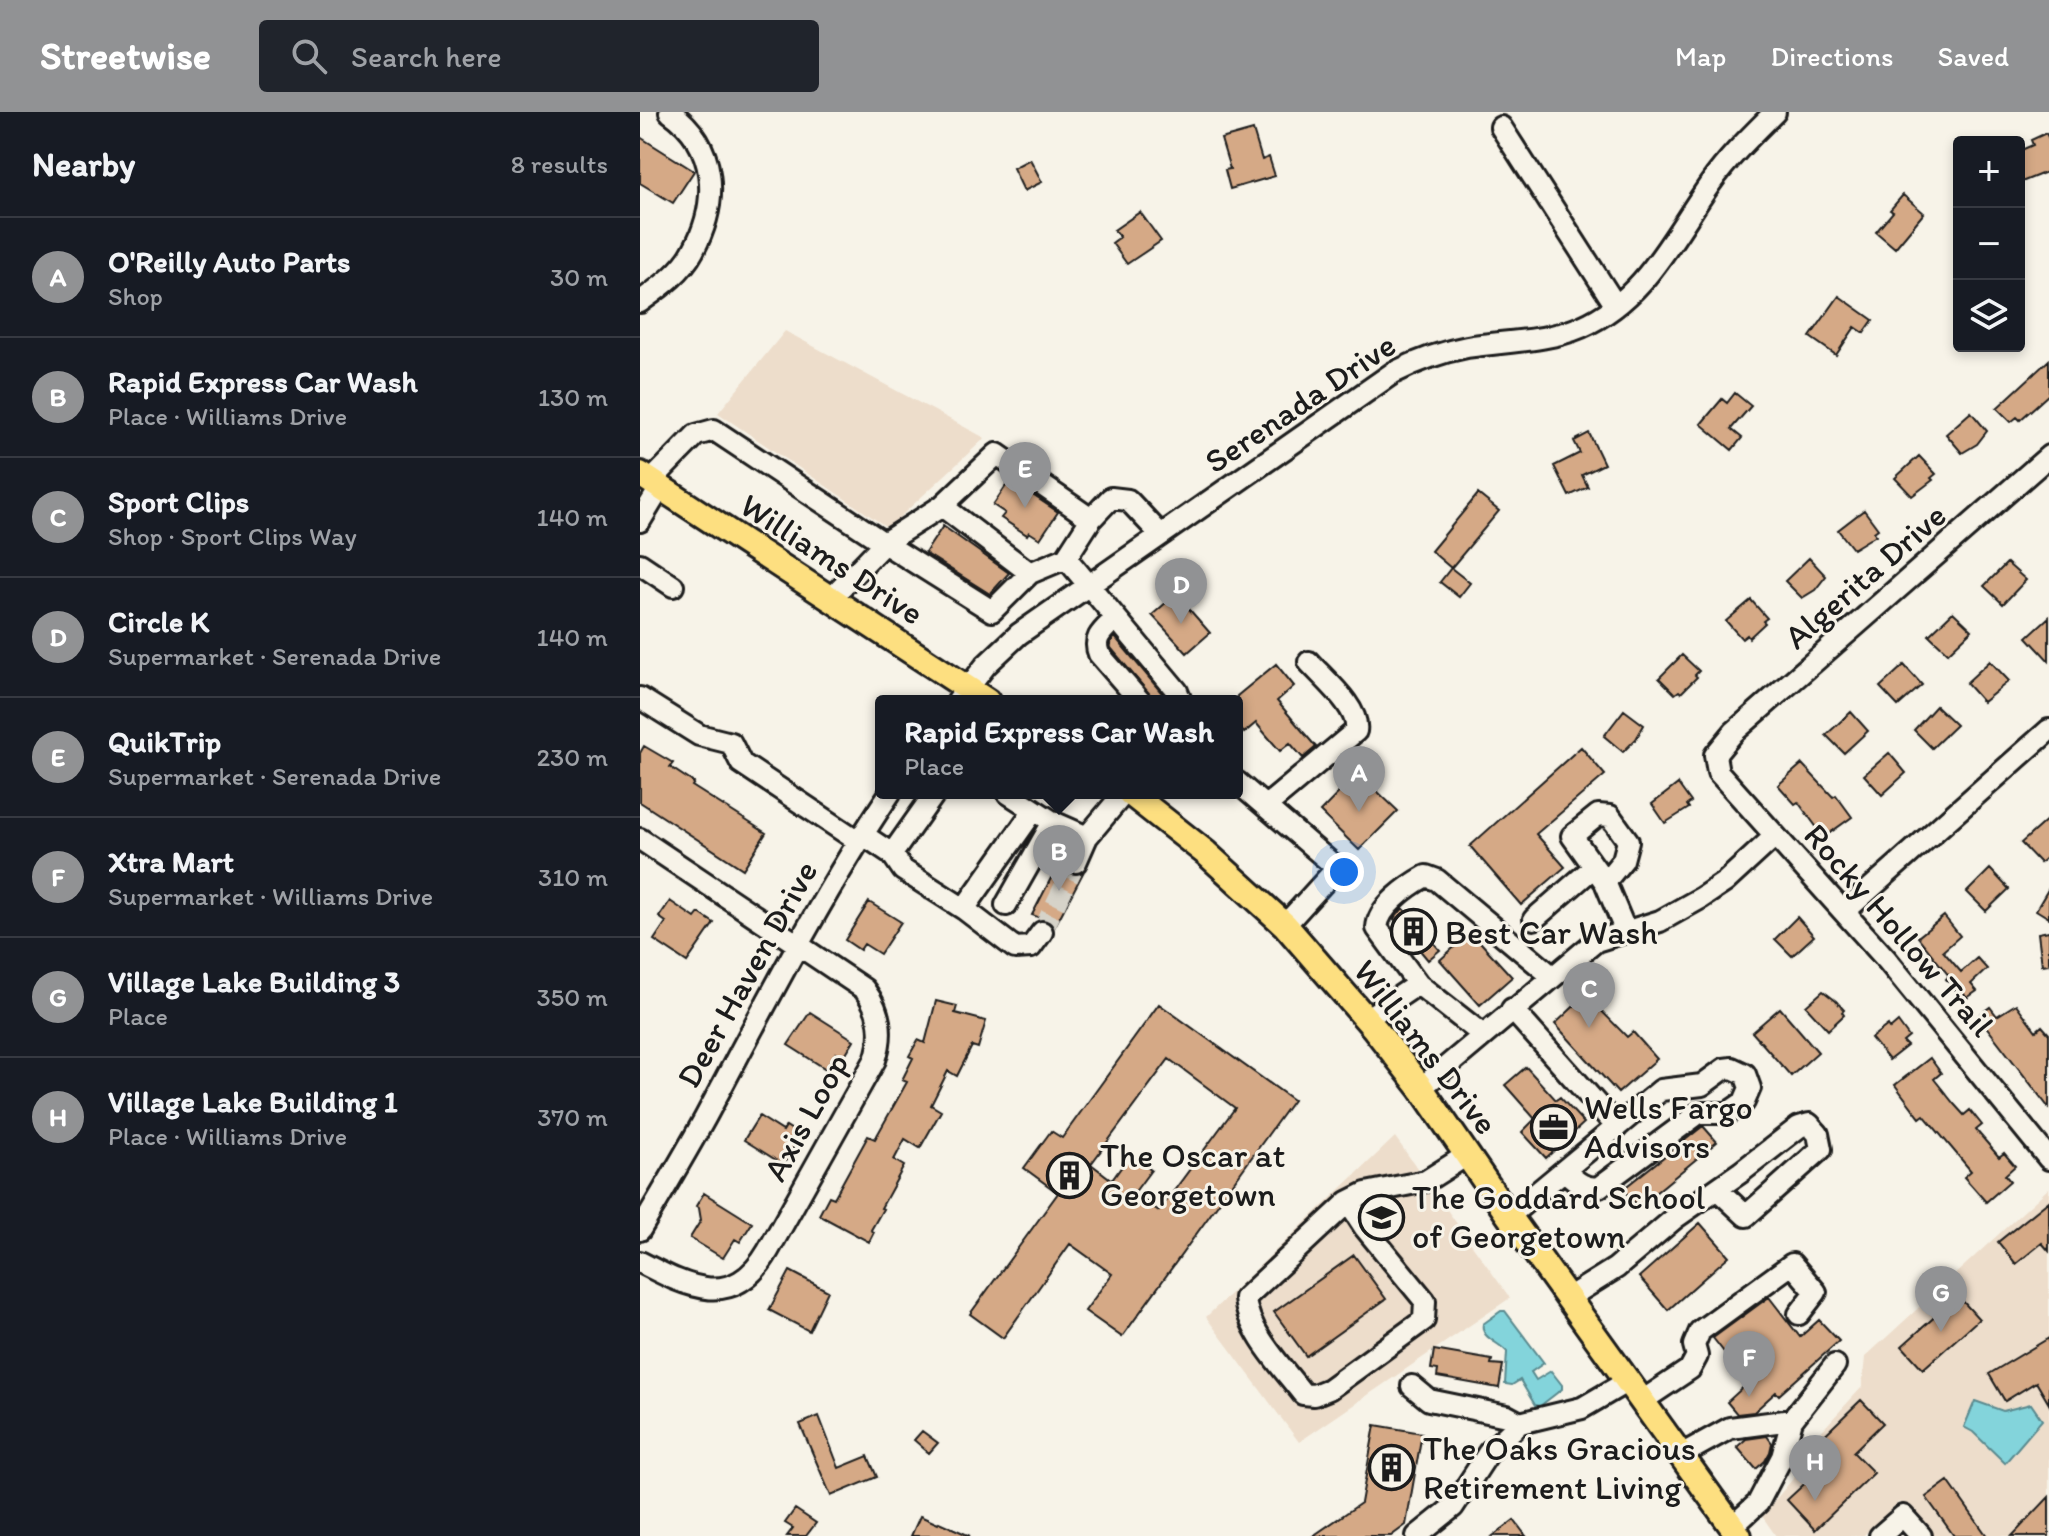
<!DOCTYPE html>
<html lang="en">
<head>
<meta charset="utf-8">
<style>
  body { margin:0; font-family:Itim,sans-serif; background:#20242c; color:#f1f3f6 }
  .controls { position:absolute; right:24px; top:24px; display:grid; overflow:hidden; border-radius:8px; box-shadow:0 4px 12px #0003 }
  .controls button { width:72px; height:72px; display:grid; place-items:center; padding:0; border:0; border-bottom:2px solid #363941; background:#171b24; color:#f1f3f6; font:40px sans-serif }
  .you { position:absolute; left:704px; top:760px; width:28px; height:28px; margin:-20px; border:6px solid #fff; border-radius:50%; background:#1a73e8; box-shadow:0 0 0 12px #1a73e833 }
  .badge { display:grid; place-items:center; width:52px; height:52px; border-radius:50%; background:#919294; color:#fff; font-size:26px; font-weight:700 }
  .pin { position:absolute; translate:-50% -66px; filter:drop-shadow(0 2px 4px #0008) }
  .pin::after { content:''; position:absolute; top:42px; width:28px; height:24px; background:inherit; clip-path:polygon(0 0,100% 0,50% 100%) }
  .popup { position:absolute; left:235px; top:583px; width:368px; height:104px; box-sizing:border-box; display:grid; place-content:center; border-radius:8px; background:#171b24; filter:drop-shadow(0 2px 6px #0005); font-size:26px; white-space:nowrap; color:#9ea1a6 }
  .popup b { font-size:30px; color:#f1f3f6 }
  .popup::after { content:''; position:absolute; left:50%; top:100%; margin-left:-16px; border:16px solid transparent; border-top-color:#171b24 }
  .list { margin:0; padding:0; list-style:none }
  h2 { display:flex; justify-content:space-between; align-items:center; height:104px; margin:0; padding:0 32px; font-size:34px }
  h2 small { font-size:26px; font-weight:400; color:#9ea1a6 }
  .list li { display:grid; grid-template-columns:52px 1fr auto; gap:24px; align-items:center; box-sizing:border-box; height:120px; padding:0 32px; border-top:2px solid #363941 }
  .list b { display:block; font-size:30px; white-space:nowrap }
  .list p { margin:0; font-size:26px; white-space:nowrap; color:#9ea1a6 }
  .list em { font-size:26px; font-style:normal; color:#9ea1a6 }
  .icon { flex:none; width:44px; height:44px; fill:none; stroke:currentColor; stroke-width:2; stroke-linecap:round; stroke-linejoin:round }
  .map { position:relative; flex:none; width:1409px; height:1424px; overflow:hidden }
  header { display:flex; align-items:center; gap:48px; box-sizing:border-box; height:112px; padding:0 40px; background:#919294; color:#fff }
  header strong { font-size:38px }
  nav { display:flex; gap:44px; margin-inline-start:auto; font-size:28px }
  .search { width:560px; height:72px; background:#20242c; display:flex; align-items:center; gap:20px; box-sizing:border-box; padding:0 28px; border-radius:8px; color:#9ea1a6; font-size:30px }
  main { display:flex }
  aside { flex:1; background:#171b24 }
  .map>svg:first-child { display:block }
</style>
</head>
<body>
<header>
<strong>Streetwise</strong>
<div class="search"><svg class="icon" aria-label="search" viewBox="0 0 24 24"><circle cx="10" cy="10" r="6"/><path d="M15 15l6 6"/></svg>Search here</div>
<nav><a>Map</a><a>Directions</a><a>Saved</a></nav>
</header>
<main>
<aside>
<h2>Nearby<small>8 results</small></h2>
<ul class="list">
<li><span class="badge">A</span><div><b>O'Reilly Auto Parts</b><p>Shop</p></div><em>30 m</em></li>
<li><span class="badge">B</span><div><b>Rapid Express Car Wash</b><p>Place · Williams Drive</p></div><em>130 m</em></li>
<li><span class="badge">C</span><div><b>Sport Clips</b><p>Shop · Sport Clips Way</p></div><em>140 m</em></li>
<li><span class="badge">D</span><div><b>Circle K</b><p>Supermarket · Serenada Drive</p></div><em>140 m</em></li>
<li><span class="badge">E</span><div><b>QuikTrip</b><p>Supermarket · Serenada Drive</p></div><em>230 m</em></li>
<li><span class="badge">F</span><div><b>Xtra Mart</b><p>Supermarket · Williams Drive</p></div><em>310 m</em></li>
<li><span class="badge">G</span><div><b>Village Lake Building 3</b><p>Place</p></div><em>350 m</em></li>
<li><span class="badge">H</span><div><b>Village Lake Building 1</b><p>Place · Williams Drive</p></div><em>370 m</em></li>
</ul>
</aside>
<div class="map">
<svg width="1409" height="1424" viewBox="0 0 1409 1424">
  <rect width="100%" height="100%" fill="#f7f3e8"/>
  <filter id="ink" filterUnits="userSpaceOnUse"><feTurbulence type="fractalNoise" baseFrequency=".0125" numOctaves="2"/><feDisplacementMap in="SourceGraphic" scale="16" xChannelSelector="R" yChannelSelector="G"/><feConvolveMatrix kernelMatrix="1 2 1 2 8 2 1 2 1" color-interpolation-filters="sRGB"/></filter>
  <g filter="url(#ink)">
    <path fill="#edddcb" d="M145,219L345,326L248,416L78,301Z
      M755,1025L870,1186L659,1330L566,1205Z
      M1409,1076V1424H1291L1259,1390L1223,1424H1136L1122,1404L1171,1345L1165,1337L1222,1275L1225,1245Z"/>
    <path fill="#83d4db" stroke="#5a8a8f" stroke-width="2" d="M861,1199H865L904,1251L891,1260L896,1268L911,1259L922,1273V1277L900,1294L895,1293L880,1268L872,1273L865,1272L867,1240C859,1230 840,1226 843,1212Z
      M1335,1289L1363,1299L1391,1292L1402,1308L1365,1351L1333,1320L1324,1315Z"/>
    <path fill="#d5a986" stroke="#1c1c1c" stroke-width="2" fill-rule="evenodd" d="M613,18L622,48L629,45L635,64L590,77L585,58L590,57L581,27Z
      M1406,21L1409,27V59L1379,71V39L1393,33L1391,28Z
      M0,25L54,59L33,91L0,71Z
      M390,47L402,70L384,79L373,56Z
      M1263,83L1284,101L1255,136L1236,120L1253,100L1250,98Z
      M500,100L521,129L487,152L472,131L480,125L474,118Z
      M1199,184L1233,208L1224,221L1215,215L1196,243L1170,225Z
      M1409,248V282L1380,308L1377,305L1371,310L1357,296Z
      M1095,281L1111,294L1091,317L1102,326L1092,338L1061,312L1082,287L1087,291Z
      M1331,300L1347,319L1337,332L1322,341L1306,322Z
      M949,321L964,352L942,363L948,375L929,384L914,354L940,341L934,329Z
      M1279,344L1296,362L1291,366L1293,368L1272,384L1255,366Z
      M370,368L418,400L400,427L389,420L387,423L361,406L365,401L353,393Z
      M838,382L859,399L811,456L791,439Z
      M1224,398L1238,417L1234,420L1236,423L1213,437L1198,418Z
      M303,414L369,461L350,482L285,441Z
      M1169,446L1186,464L1175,478L1162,486L1145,469Z
      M1367,451L1386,468L1363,492L1344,474Z
      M811,456L830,471L819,485L800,470Z
      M536,482L570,521L547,541L512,503Z
      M1111,488L1127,506L1123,509L1125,511L1109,526L1107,523L1102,527L1086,509Z
      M1313,500L1332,518L1308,541L1289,523Z
      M1409,505V549L1387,525Z
      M475,525L526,586L527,589H515L471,536L470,531Z
      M1042,543L1059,559L1055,563L1057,565L1041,581L1039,579L1035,582L1019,566Z
      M1350,549L1369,569L1343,590L1326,571Z
      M636,552L654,574L637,589L676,635L663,646L650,631L640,639L616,611L604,621L597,612V584Z
      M1264,553L1282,573L1258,594L1240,575Z
      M1296,594L1316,613L1292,636L1274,618Z
      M984,598L1004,613L996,627L983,640L964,624Z
      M1211,600L1228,619L1204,641L1186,623Z
      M4,634L33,651L30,655L54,671L52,674L126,721L103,757L0,690V641Z
      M941,635L965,663L896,722L925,755L881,793L830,734Z
      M1249,641L1266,661L1242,683L1224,663Z
      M1162,652L1193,685L1196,683L1212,705L1184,725L1158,690L1155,692L1138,673Z
      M718,661L758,699L719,738L680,700Z
      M1038,672L1051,690L1047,693L1049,696L1025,711L1012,692Z
      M1409,706V743L1400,751L1381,731Z
      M423,743L426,758L432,762L443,761L414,816L409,809L392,803Z
      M1350,757L1369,777L1346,799L1327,780Z
      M1409,776V806L1396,798Z
      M30,789L55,806L59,801L74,811L47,850L14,828L26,810L19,805Z
      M229,790L261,810L240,842L224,832L220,838L205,828Z
      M763,796L800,838L788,848L754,807Z
      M1304,804L1320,824L1303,839L1321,860L1337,846L1347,857L1331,872L1337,879L1327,886L1324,882L1321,885L1306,867L1309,864L1278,825Z
      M1157,805L1174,824L1152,844L1135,827Z
      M1409,819V852L1402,853L1398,821Z
      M831,820L872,865L840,893L800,848Z
      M1183,879L1196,889L1204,898L1202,900L1204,903L1188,918L1166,894Z
      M946,883L987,925L993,920L1017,947L978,981L915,912Z
      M296,889L317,894L315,901L346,909L338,936L332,934L317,964L308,959L291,993L301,999L280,1036L265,1027L254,1048L264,1054L241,1096L243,1097L231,1118L234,1120L229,1130L179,1103L189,1084L194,1086L228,1024L235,1027L267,970L262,968L273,946L269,944L278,928L285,931Z
      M519,892L653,988L482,1225L445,1199L472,1162L430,1132L363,1226L330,1202L418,1081L384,1056L411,1019L422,1026ZM529,947L595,996L519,1099L494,1081L511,1058L490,1043L472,1068L451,1052Z
      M1376,892L1396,919L1402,914L1409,922V996L1338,904L1350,895L1357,904Z
      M1140,896L1178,940L1151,964L1112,920Z
      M170,900L214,928L203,946L196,941L186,957L148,933Z
      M1258,910L1269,925L1263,930L1267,934L1249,948L1231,926L1248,913L1250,917Z
      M1290,946L1301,961L1294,967L1314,992L1324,1003L1330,998L1342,1013L1336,1018L1359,1045L1364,1041L1375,1054L1365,1063L1370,1069L1346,1090L1324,1065L1331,1059L1284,1003L1280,1006L1255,973Z
      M886,955L916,988L920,985L944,1011L906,1046L882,1020L895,1007L865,973Z
      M119,1004L143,1019L146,1014L160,1023L144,1053L104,1028Z
      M1063,1014L1077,1030L998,1095L983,1077Z
      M64,1081L112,1111L100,1130L95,1127L83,1146L50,1126L61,1108L59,1096L56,1094Z
      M1409,1089V1139L1402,1131L1376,1152L1358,1130Z
      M1060,1111L1089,1144L1028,1198L999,1165Z
      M714,1143L746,1187L666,1244L634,1200Z
      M150,1159L188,1179L169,1219L129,1198Z
      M1318,1184L1339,1207L1283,1257L1262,1234Z
      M1129,1185L1160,1225L1179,1208L1199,1229L1139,1283L1136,1280L1114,1300L1097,1302L1087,1290L1108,1271L1073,1226Z
      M1409,1226V1292L1396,1270L1365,1289L1349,1262Z
      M794,1238L852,1248L851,1252L863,1253L859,1276L797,1265L798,1258L791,1257Z
      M1221,1288L1243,1311L1213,1340L1234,1361L1175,1418L1147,1388L1188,1350L1173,1334Z
      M179,1304L199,1356L228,1344L237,1365L191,1384L160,1312Z
      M735,1313L782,1321L766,1413L751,1424H673L721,1391Z
      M282,1319L298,1331L289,1341L274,1328Z
      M1127,1324L1132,1331L1130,1340L1125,1349L1116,1357L1097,1335L1106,1327Z
      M1308,1369L1347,1424H1314L1286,1385Z
      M1409,1385V1424H1372Z
      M155,1397L176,1411L166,1424H147L153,1416L145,1411Z
      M280,1404L298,1412L299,1410L330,1424H271Z
      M874,1408L886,1424H853Z"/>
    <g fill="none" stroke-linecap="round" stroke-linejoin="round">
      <path stroke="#d6d3c9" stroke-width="20" stroke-dasharray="20 10" stroke-linecap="butt" d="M402,820L436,750"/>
      <defs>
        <path id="minor" d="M861,15L976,194
          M0,190C19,176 42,160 53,139C80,89 77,33 30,0
          M1409,344L1094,620L1075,643L1078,660L1247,848L1409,1047
          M11,369L56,323L74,318L244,431L302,394L390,461L426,446L537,579L541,589
          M302,394L357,342L451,407L471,386L488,388L520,422
          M0,409L20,376
          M426,446L451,407
          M0,452L33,474
          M190,487L244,431L352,499L390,461
          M476,506C464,518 452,525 459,542L500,589
          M0,586L59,623L91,631L101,651L218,729
          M318,589L346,553L379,522L753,261C777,249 800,240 827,235C864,229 906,230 941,215C1005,187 1032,126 1070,72C1089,45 1112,23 1135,0
          M597,670L697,756L645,813
          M368,681L413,710L447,725L484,681
          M626,694L716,619C720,596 684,567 669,550
          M222,722L252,742L263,758L324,797L375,836L391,835L402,820
          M0,727L224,877C241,899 244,922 235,948L128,1139C93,1199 48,1175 0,1150
          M252,742L295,681
          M436,750L447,725
          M965,770L932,724L958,703L970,704L988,729L983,748L965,770L986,820
          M366,793L413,710
          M324,797L394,698
          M1205,799L1409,618
          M894,807L954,755
          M778,872L843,923
          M872,897L977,1015
          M726,907L778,872L737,816C738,795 768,774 786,764L797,768L913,865
          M781,976L956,829L1020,809L1061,786L1085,770L1135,724
          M708,1090L725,1116L785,1189L784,1208L689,1277L674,1283L663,1282C643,1256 607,1219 605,1186L708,1090L726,1081L786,1069L827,1043
          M869,1104L1021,978L1062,973L1084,957L1092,956L1105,962L1110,976L1104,990L1088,1001H1059L959,1075C944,1078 935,1068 925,1059
          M0,1118C22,1081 44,1044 65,1006C124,896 180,785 250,681
          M928,1186L976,1156L1035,1106L1101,1060L1159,1015L1169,1012L1178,1022L1181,1037L1106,1104L1077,1077
          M772,1274L789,1288L867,1304L880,1311
          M1002,1289L1050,1257L1057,1244L1054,1233L1060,1219L1152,1152L1176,1180L1159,1202
          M1041,1343L1090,1316L1152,1308L1195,1253
          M1092,1415L1118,1391L1142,1345L1152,1308
          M777,1424L813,1395L849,1340L880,1311L942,1296L988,1269
          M1240,1424L1263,1404L1281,1424"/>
        <path id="major" d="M0,362L347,589
          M490,681L566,741L645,813L735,917L781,976L869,1104L1099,1424"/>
      </defs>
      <use href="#minor" stroke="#1c1c1c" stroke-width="26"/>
      <use href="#major" stroke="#1c1c1c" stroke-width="30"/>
      <use href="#minor" stroke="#f7f3e8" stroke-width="20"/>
      <use href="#major" stroke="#fddf80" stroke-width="24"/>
    </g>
  </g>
  <defs>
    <symbol id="building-ring" viewBox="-11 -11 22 22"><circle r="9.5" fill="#f7f3e8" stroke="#1c1c1c" stroke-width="1.5"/><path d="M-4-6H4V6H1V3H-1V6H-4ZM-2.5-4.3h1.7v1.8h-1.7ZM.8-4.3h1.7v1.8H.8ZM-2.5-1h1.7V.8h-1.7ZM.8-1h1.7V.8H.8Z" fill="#1c1c1c"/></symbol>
    <symbol id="office-ring" viewBox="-11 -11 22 22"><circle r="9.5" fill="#f7f3e8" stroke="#1c1c1c" stroke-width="1.5"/><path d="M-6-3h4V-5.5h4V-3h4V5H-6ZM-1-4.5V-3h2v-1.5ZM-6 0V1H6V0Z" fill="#1c1c1c"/></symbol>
    <symbol id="school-ring" viewBox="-11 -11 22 22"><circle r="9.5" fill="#f7f3e8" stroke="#1c1c1c" stroke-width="1.5"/><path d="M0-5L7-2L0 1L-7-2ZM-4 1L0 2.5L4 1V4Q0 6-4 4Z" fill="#1c1c1c"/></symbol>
  </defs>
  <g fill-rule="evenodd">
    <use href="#building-ring" x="748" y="794" width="51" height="51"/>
    <use href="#office-ring" x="888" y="990" width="51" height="51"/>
    <use href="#building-ring" x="404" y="1038" width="51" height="51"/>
    <use href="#school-ring" x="716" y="1080" width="51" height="51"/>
    <use href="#building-ring" x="726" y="1330" width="51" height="51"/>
  </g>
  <g text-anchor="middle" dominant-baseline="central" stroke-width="6" stroke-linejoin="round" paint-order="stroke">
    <g font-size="34" fill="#1c1c1c" stroke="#f7f3e8">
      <text transform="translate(660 291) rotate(-34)">Serenada Drive</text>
      <text transform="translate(192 447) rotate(33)">Williams Drive</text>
      <text transform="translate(1225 464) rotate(-41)">Algerita Drive</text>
      <text transform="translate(1259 818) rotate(49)">Rocky Hollow Trail</text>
      <text transform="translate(107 862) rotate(-61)">Deer Haven Drive</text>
      <text transform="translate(786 935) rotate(52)">Williams Drive</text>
      <text transform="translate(166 1005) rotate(-61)">Axis Loop</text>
    </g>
    <g font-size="34" fill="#1c1c1c" stroke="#f7f3e8" text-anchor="start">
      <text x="805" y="820">Best Car Wash</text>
      <text x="944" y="995">Wells Fargo<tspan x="944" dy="39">Advisors</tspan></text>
      <text x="460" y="1043">The Oscar at<tspan x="460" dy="39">Georgetown</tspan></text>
      <text x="772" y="1085">The Goddard School<tspan x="772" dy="39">of Georgetown</tspan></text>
      <text x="783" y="1336">The Oaks Gracious<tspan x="783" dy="39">Retirement Living</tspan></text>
    </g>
  </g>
</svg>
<div class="controls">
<button>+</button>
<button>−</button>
<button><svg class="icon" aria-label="layers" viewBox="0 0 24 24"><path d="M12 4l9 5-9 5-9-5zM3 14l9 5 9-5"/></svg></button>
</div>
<div class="you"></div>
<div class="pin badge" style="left:719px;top:700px">A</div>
<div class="pin badge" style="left:419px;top:779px">B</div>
<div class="popup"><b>Rapid Express Car Wash</b>Place</div>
<div class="pin badge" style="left:949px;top:916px">C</div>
<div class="pin badge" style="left:541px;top:512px">D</div>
<div class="pin badge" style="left:385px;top:396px">E</div>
<div class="pin badge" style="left:1109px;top:1285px">F</div>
<div class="pin badge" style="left:1301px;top:1220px">G</div>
<div class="pin badge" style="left:1175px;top:1389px">H</div>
</div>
</main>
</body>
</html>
